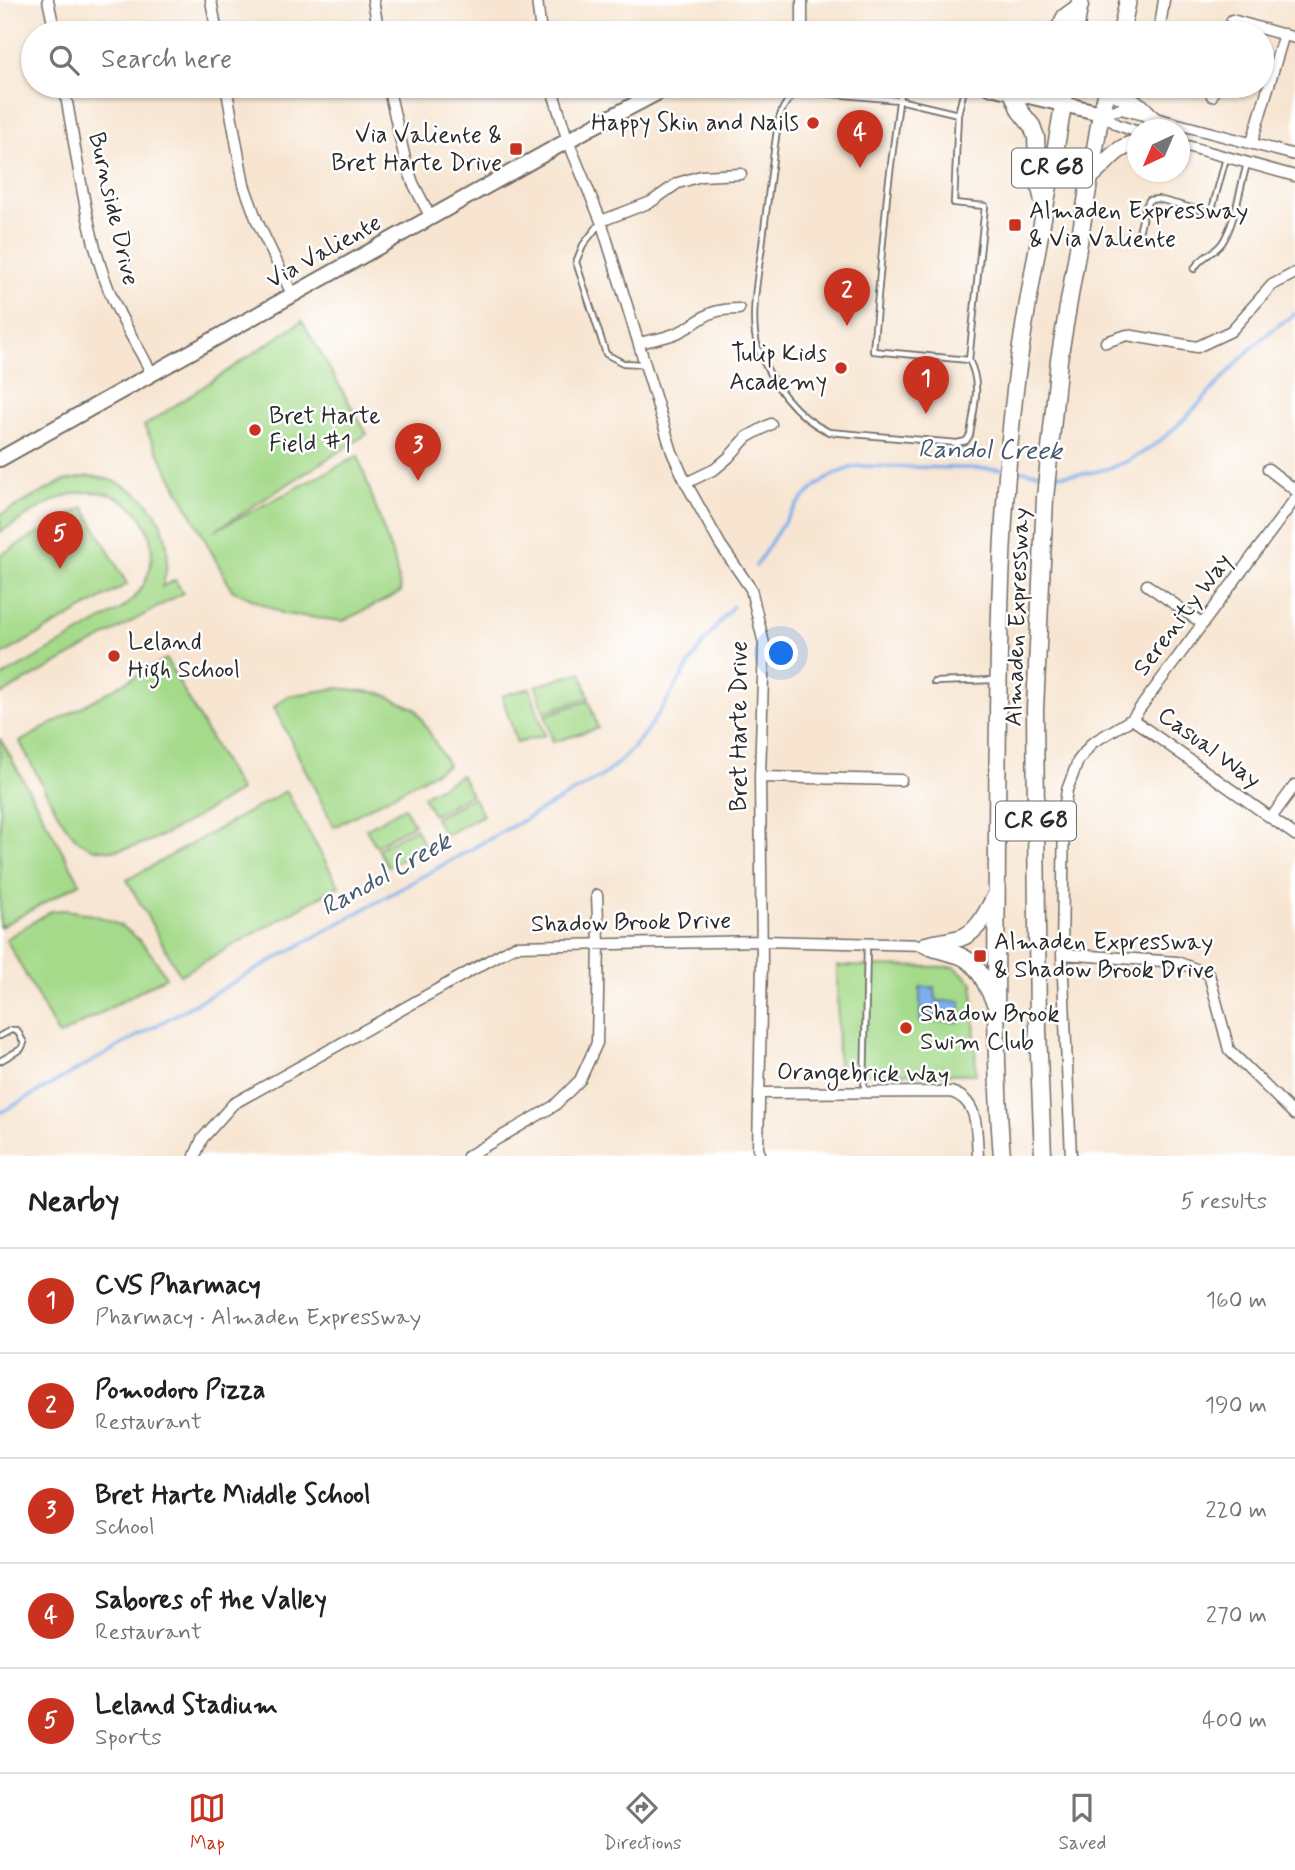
<!DOCTYPE html>
<html lang="en">
<head>
<meta charset="utf-8">
<style>
  body { margin:0; font-family:Mynerve,sans-serif; background:#f2f2f2; color:#202124 }
  .compass { position:absolute; left:1127px; top:119px; width:63px; height:63px; border-radius:50%; background:#fff; box-shadow:0 2px 5px #0004; rotate:224deg }
  .you { position:absolute; left:782px; top:654px; width:24px; height:24px; margin:-18px; border:5px solid #fff; border-radius:50%; background:#1a73e8; box-shadow:0 0 0 10px #1a73e833 }
  .badge { display:grid; place-items:center; width:46px; height:46px; border-radius:50%; background:#c8321e; color:#fff; font-size:23px; font-weight:700 }
  .pin { position:absolute; translate:-50% -58px; filter:drop-shadow(0 2px 4px #0008) }
  .pin::after { content:''; position:absolute; top:37px; width:24px; height:21px; background:inherit; clip-path:polygon(0 0,100% 0,50% 100%) }
  .list { margin:0; padding:0; list-style:none }
  h2 { display:flex; justify-content:space-between; align-items:center; height:91px; margin:0; padding:0 28px; font-size:30px }
  h2 small { font-size:23px; font-weight:400; color:#757577 }
  .list li { display:grid; grid-template-columns:46px 1fr auto; gap:21px; align-items:center; box-sizing:border-box; height:105px; padding:0 28px; border-top:2px solid #e0e0e0 }
  .list b { display:block; font-size:26px; white-space:nowrap }
  .list p { margin:0; font-size:23px; white-space:nowrap; color:#757577 }
  .list em { font-size:23px; font-style:normal; color:#757577 }
  .icon { flex:none; width:38px; height:38px; fill:none; stroke:currentColor; stroke-width:2; stroke-linecap:round; stroke-linejoin:round }
  .map { position:relative; flex:none; width:1295px; height:1156px; overflow:hidden }
  .search { position:absolute; background:#fff; box-shadow:0 2px 5px #0004; left:21px; right:21px; top:21px; height:77px; display:flex; align-items:center; gap:18px; box-sizing:border-box; padding:0 24px; border-radius:38px; color:#757577; font-size:26px }
  .sheet { height:616px; background:#fff }
  nav { display:flex; justify-content:space-around; align-items:center; box-sizing:border-box; height:98px; border-top:2px solid #e0e0e0; background:#fff; font-size:19px; color:#757577 }
  nav a { display:grid; justify-items:center; gap:4px }
  nav .on { color:#c8321e }
  .map>svg:first-child { display:block }
</style>
</head>
<body>
<div class="map">
<svg width="1295" height="1156" viewBox="0 0 1295 1156">
  <rect width="100%" height="100%" fill="#fff"/>
  <filter id="ink" filterUnits="userSpaceOnUse"><feTurbulence type="fractalNoise" baseFrequency=".0143" numOctaves="2"/><feDisplacementMap in="SourceGraphic" scale="14" xChannelSelector="R" yChannelSelector="G"/><feConvolveMatrix kernelMatrix="1 2 1 2 8 2 1 2 1" color-interpolation-filters="sRGB"/></filter>
  <filter id="wash" filterUnits="userSpaceOnUse"><feTurbulence type="fractalNoise" baseFrequency=".00686" numOctaves="4" result="noise"/><feDisplacementMap in="SourceGraphic" scale="28" xChannelSelector="R" yChannelSelector="G"/><feGaussianBlur stdDeviation="1.57" result="paint"/><feColorMatrix in="noise" values="0 0 0 0 0 0 0 0 0 0 0 0 0 0 0 0 0 1.4 0 .05"/><feComposite in="paint" operator="in"/></filter>
  <g filter="url(#wash)">
    <rect width="100%" height="100%" fill="#f7e5d1"/>
    <path fill="#a4da8a" stroke="#68825a" stroke-width="2" d="M302,321L367,434L214,531L358,456L395,563L401,592L343,621L284,614L232,590L144,426Z
      M90,476C148,482 181,530 162,587L175,580L183,593L0,695V678L120,610C175,573 155,490 88,492C57,492 26,518 0,532V515L63,481Z
      M84,507L127,584L0,656V555Z
      M166,659L240,791C202,812 119,875 78,840C59,823 33,766 20,742Z
      M581,672L589,698L544,712L536,686Z
      M338,688L381,693L416,709L448,765L334,827L274,707L288,696Z
      M530,688L545,735L517,743L502,696Z
      M589,701L598,728L553,742L545,715Z
      M0,738L80,883L0,927Z
      M461,775L471,794L433,815L423,796Z
      M286,791L339,886L180,975L127,880Z
      M473,797L483,815L445,836L435,818Z
      M404,807L414,824L376,846L366,829Z
      M415,828L425,846L388,867L378,849Z
      M62,910C115,915 140,931 166,977L59,1036L6,939L51,911Z
      M837,966L955,967L973,983L976,1074L838,1073Z"/>
    <path fill="#7eafea" stroke="#546d8a" stroke-width="2" d="M920,987H934L937,1001H961V1022L926,1021V1023H920Z"/>
    <g fill="none" stroke-linecap="round" stroke-linejoin="round">
      <path stroke="#7eafea" stroke-width="3.5" d="M1013,470L1043,473
        M1051,474C1171,485 1210,365 1295,314
        M756,566C782,525 807,476 859,466L1002,469
        M0,1113L602,776C642,747 665,703 691,662C703,642 718,624 733,606"/>
    </g>
  </g>
  <g filter="url(#ink)">
    <g fill="none" stroke-linecap="round" stroke-linejoin="round">
      <defs>
        <path id="lane" d="M901,86L887,196L873,351L969,360L985,206L954,203L958,114L965,86
          M958,114L899,100L800,91C786,100 782,107 778,123C772,164 767,205 762,246C758,274 749,321 758,348C770,382 796,417 829,432L957,443L966,441L970,435C974,407 982,385 969,360
          M601,222L583,245L576,262L606,354L623,363L643,364
          M1137,241L1145,208L1149,200L1158,199L1211,213L1226,158
          M1194,269C1201,256 1214,254 1222,243C1235,224 1240,187 1247,164
          M934,682L994,680
          M0,1036L11,1030H17L24,1043L21,1049L0,1061
          M864,1092L867,945"/>
        <path id="street" d="M48,0L55,33
          M211,0L217,33
          M373,0L379,33
          M537,0L541,33
          M802,0V33
          M1159,33L1164,0
          M1228,33L1232,20L1295,38
          M64,86C77,152 86,241 114,302C125,327 140,350 152,374
          M226,86L244,185L257,221L293,296
          M388,86L405,159L413,183L431,218
          M551,86L568,141L601,221L672,452L686,483L720,544L751,589L764,644L760,777L762,963L758,1149L761,1156
          M1212,96L1215,86
          M1101,113L1121,109L1295,155
          M1101,113L1118,125L1138,132
          M1252,142L1284,34
          M1180,144L1295,176
          M601,221L651,202L678,183L701,176L741,174
          M1106,342L1127,335L1197,347L1231,331L1272,285L1295,273
          M639,343C652,340 665,338 677,333C704,321 703,309 739,309
          M1268,469L1295,490
          M686,483L715,469L728,458L747,437L771,424
          M1147,585L1203,624
          M1132,719L1295,835
          M760,777L901,780
          M1271,818L1295,785
          M1062,954L1177,962L1209,974L1229,1050L1295,1115
          M759,1093L951,1092C980,1101 976,1131 978,1156
          M195,1156L202,1139L233,1104L515,946L762,941L926,945
          M468,1156L554,1106L580,1080L597,1043L599,943L597,895
          M1071,1156L1062,954L1064,809L1067,790L1078,761L1092,743L1132,719L1295,499"/>
        <path id="secondary" d="M987,86L1101,113
          M0,459L592,127L670,86"/>
        <path id="primary" d="M1057,33L1065,17L1080,6
          M1075,33L1080,1
          M1121,33L1128,0
          M991,87L993,86
          M1108,88L1141,107L1151,117
          M1012,92L1020,111L1032,126L1036,137L1038,180L1043,201
          M1090,177C1107,164 1115,146 1138,143
          M926,945C937,950 947,952 958,955C979,962 986,985 995,1003
          M926,945C938,942 949,941 960,938C979,932 987,911 996,895
          M1002,1156C993,1049 997,940 997,832C998,684 998,537 1015,390C1027,288 1051,187 1066,86
          M1043,1156L1038,1030L1035,709L1045,498L1059,360L1101,113L1109,86"/>
      </defs>
      <use href="#lane" stroke="#726c65" stroke-width="8"/>
      <use href="#street" stroke="#726c65" stroke-width="13"/>
      <use href="#secondary" stroke="#726c65" stroke-width="18"/>
      <use href="#primary" stroke="#726c65" stroke-width="19"/>
      <use href="#lane" stroke="#fff" stroke-width="4.5"/>
      <use href="#street" stroke="#fff" stroke-width="10"/>
      <use href="#secondary" stroke="#fff" stroke-width="14"/>
      <use href="#primary" stroke="#fff" stroke-width="16"/>
    </g>
  </g>
  <g fill="#c8321e" stroke="#fff" stroke-width="2.5">
    <circle cx="813" cy="123" r="7"/>
    <rect x="509" y="142" width="14" height="14" rx="3.5"/>
    <rect x="1008" y="218" width="14" height="14" rx="3.5"/>
    <circle cx="841" cy="368" r="7"/>
    <circle cx="255" cy="430" r="7"/>
    <circle cx="114" cy="656" r="7"/>
    <rect x="973" y="949" width="14" height="14" rx="3.5"/>
    <circle cx="906" cy="1028" r="7"/>
  </g>
  <g text-anchor="middle" dominant-baseline="central" stroke-width="5" stroke-linejoin="round" paint-order="stroke">
    <g fill="#fff" stroke="#6b6b6b" stroke-width="2">
      <rect x="1012" y="148.5" width="80" height="39" rx="5"/>
      <rect x="996" y="801.5" width="80" height="39" rx="5"/>
    </g>
    <g font-size="23" font-weight="bold" fill="#2b2b2b">
      <text x="1052" y="168">CR G8</text>
      <text x="1036" y="821">CR G8</text>
    </g>
    <g font-size="24" fill="#2b2b2b" stroke="#fff" text-anchor="start">
      <text x="799" y="123" text-anchor="end">Happy Skin and Nails</text>
      <text x="502" y="135" text-anchor="end">Via Valiente &amp;<tspan x="502" dy="28">Bret Harte Drive</tspan></text>
      <text x="1029" y="211">Almaden Expressway<tspan x="1029" dy="28">&amp; Via Valiente</tspan></text>
      <text x="827" y="354" text-anchor="end">Tulip Kids<tspan x="827" dy="28">Academy</tspan></text>
      <text x="269" y="416">Bret Harte<tspan x="269" dy="28">Field #1</tspan></text>
      <text x="128" y="642">Leland<tspan x="128" dy="28">High School</tspan></text>
      <text x="994" y="942">Almaden Expressway<tspan x="994" dy="28">&amp; Shadow Brook Drive</tspan></text>
      <text x="920" y="1014">Shadow Brook<tspan x="920" dy="28">Swim Club</tspan></text>
    </g>
    <g font-size="24" fill="#2b2b2b" stroke="#fff">
      <text transform="translate(113 209) rotate(77)">Burnside Drive</text>
      <text transform="translate(324 252) rotate(-29)">Via Valiente</text>
      <text transform="translate(1183 615) rotate(-53)">Serenity Way</text>
      <text transform="translate(1018 617) rotate(-88)">Almaden Expressway</text>
      <text transform="translate(739 726) rotate(-90)">Bret Harte Drive</text>
      <text transform="translate(1209 748) rotate(36)">Casual Way</text>
      <text transform="translate(631 923) rotate(-1)">Shadow Brook Drive</text>
      <text transform="translate(863 1074) rotate(1)">Orangebrick Way</text>
    </g>
    <g font-size="26" font-style="italic" fill="#48596e" stroke="#fff">
      <text transform="translate(990 451) rotate(1)">Randol Creek</text>
      <text transform="translate(386 875) rotate(-29)">Randol Creek</text>
    </g>
  </g>
</svg>
<svg class="compass" viewBox="-18 -18 36 36"><path d="M0-13l5 13h-10z" fill="#e53935"/><path d="M0 13l5-13h-10z" fill="#757577"/></svg>
<div class="you"></div>
<div class="pin badge" style="left:926px;top:414px">1</div>
<div class="pin badge" style="left:847px;top:326px">2</div>
<div class="pin badge" style="left:418px;top:481px">3</div>
<div class="pin badge" style="left:860px;top:168px">4</div>
<div class="pin badge" style="left:60px;top:569px">5</div>
<div class="search"><svg class="icon" aria-label="search" viewBox="0 0 24 24"><circle cx="10" cy="10" r="6"/><path d="M15 15l6 6"/></svg>Search here</div>
</div>
<section class="sheet">
<h2>Nearby<small>5 results</small></h2>
<ul class="list">
<li><span class="badge">1</span><div><b>CVS Pharmacy</b><p>Pharmacy · Almaden Expressway</p></div><em>160 m</em></li>
<li><span class="badge">2</span><div><b>Pomodoro Pizza</b><p>Restaurant</p></div><em>190 m</em></li>
<li><span class="badge">3</span><div><b>Bret Harte Middle School</b><p>School</p></div><em>220 m</em></li>
<li><span class="badge">4</span><div><b>Sabores of the Valley</b><p>Restaurant</p></div><em>270 m</em></li>
<li><span class="badge">5</span><div><b>Leland Stadium</b><p>Sports</p></div><em>400 m</em></li>
</ul>
</section>
<nav>
<a class="on"><svg class="icon" aria-label="map" viewBox="0 0 24 24"><path d="M3 6l6-2 6 2 6-2v14l-6 2-6-2-6 2zM9 4v14M15 6v14"/></svg>Map</a>
<a><svg class="icon" aria-label="directions" viewBox="0 0 24 24"><path d="M12 3l9 9-9 9-9-9zM9 14v-3h6M13 9l2 2-2 2"/></svg>Directions</a>
<a><svg class="icon" aria-label="saved" viewBox="0 0 24 24"><path d="M7 4h10v16l-5-4-5 4z"/></svg>Saved</a>
</nav>
</body>
</html>
